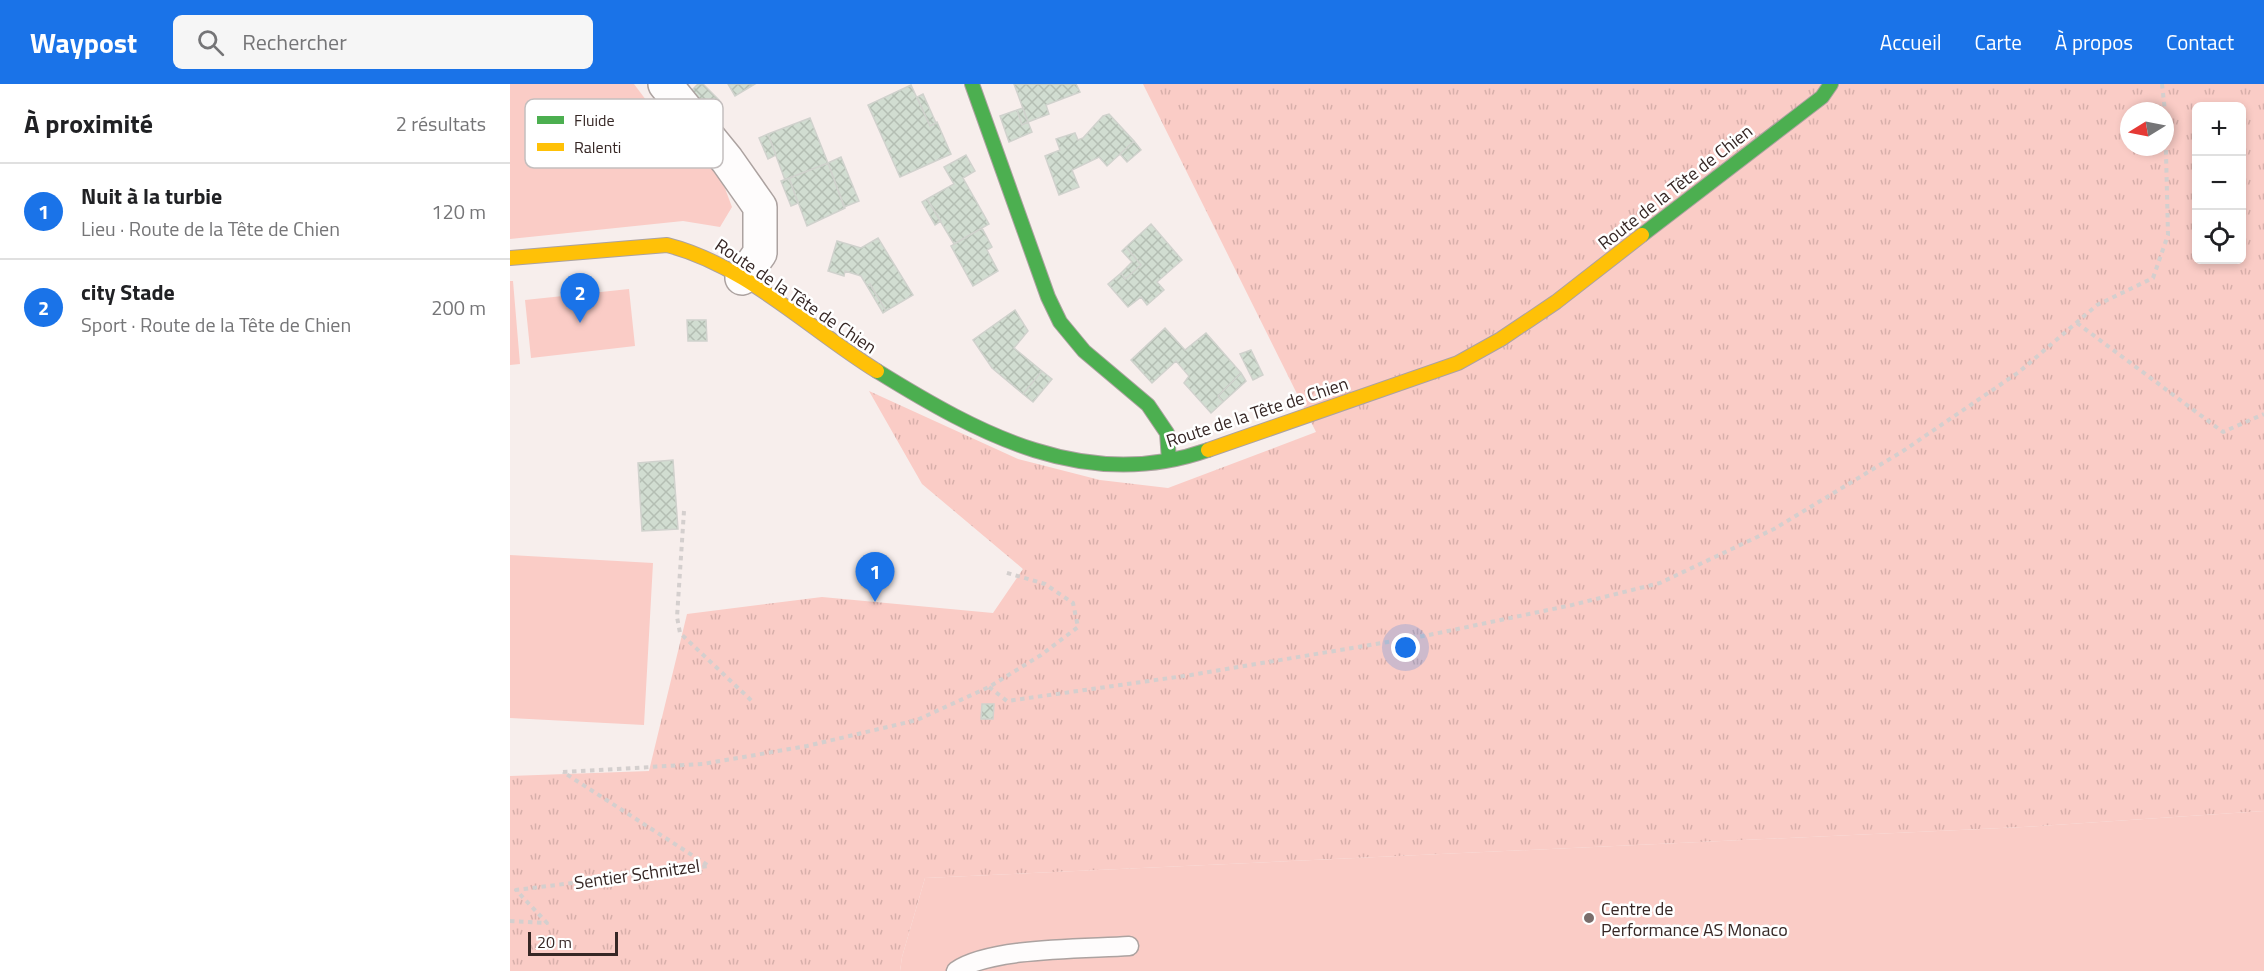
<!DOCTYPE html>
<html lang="fr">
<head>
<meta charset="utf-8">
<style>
  body { margin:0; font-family:"Titillium Web",sans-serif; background:#f6f6f6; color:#202124 }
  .controls { position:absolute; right:18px; top:18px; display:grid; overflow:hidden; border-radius:9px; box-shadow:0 3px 9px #0003 }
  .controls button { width:54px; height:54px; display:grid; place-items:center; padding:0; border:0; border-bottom:2px solid #e0e0e0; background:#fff; color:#202124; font:30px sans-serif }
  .compass { position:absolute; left:1610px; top:18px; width:54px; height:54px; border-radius:50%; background:#fff; box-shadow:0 3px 9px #0003; rotate:260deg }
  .scale { position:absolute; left:18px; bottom:15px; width:90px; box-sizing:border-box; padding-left:6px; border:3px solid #362725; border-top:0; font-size:16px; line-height:21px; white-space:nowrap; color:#362725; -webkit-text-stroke:4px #fff; paint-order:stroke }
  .you { position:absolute; left:896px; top:564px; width:21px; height:21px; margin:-15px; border:4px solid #fff; border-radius:50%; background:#1a73e8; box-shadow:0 0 0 9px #1a73e833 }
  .badge { display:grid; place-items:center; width:39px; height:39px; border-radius:50%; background:#1a73e8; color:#fff; font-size:20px; font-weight:700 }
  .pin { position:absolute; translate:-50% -50px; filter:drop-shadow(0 2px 3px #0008) }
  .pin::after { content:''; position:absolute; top:32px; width:21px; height:18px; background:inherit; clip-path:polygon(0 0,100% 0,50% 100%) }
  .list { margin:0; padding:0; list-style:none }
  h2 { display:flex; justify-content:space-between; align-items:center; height:78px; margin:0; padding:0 24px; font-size:26px }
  h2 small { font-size:20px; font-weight:400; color:#757577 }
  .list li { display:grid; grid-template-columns:39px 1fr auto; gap:18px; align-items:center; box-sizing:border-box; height:96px; padding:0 24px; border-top:2px solid #e0e0e0 }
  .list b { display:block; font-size:22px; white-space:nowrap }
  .list p { margin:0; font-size:20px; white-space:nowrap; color:#757577 }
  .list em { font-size:20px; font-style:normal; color:#757577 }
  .icon { flex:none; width:33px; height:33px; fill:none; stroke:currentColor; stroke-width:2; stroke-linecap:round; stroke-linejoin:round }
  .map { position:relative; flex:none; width:1754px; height:887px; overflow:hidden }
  header { display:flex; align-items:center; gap:36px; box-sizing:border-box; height:84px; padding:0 30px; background:#1a73e8; color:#fff }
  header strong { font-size:28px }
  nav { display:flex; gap:33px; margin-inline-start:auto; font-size:21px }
  .search { width:420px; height:54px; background:#f6f6f6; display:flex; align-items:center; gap:15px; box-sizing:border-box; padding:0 21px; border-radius:9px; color:#757577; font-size:22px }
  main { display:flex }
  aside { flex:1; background:#fff }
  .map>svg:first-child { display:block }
</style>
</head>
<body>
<header>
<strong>Waypost</strong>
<div class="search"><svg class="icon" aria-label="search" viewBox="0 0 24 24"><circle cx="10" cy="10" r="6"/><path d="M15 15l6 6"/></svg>Rechercher</div>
<nav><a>Accueil</a><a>Carte</a><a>À propos</a><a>Contact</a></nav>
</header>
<main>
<aside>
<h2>À proximité<small>2 résultats</small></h2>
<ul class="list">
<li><span class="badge">1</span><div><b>Nuit à la turbie</b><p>Lieu · Route de la Tête de Chien</p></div><em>120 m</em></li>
<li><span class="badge">2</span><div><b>city Stade</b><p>Sport · Route de la Tête de Chien</p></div><em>200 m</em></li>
</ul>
</aside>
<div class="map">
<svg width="1754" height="887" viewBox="0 0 1754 887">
  <defs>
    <pattern id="grass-tufts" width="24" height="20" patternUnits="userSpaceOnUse" patternTransform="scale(1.5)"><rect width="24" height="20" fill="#faccc6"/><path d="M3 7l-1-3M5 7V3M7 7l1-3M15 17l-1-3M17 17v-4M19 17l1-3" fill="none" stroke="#d7afaa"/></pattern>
    <pattern id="building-cross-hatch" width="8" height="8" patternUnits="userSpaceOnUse" patternTransform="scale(1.5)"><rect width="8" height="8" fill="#d1ddd1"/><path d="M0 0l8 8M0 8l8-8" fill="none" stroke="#b4beb3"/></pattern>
  </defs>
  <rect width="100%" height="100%" fill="#f7eeec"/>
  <path fill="url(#grass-tufts)" fill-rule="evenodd" d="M633,0H1754V727L1513,743L415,794L392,873L390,887H0V692L139,687L177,530L312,513L483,529L513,485L412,400L359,307L508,375L590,396L658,404L806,348ZM1686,22H1732V176H1686ZM1619,27H1655V63H1619Z"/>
  <path fill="#faccc6" d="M0,0H124L148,32L210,91L222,123L210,143L173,137L0,155Z
    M0,197H3L10,280L0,281Z
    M119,205L125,262L21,274L15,216Z
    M0,471L143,479L134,641L0,634Z
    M1754,727V887H390L392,873L415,794L1513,743Z"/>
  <path fill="url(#building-cross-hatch)" stroke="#d0d2cd" stroke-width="1.5" d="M188,0H193L209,16L194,32L175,13Z
    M218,0H245L225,12Z
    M504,0H566L570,8L536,21L539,30L518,38Z
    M401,1L420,42L427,38L441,70L390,93L358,21Z
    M413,10L426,39L420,42L407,13Z
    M513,24L518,38L512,41L507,26Z
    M507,26L512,41L518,38L522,48L499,58L490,32Z
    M599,30L624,57L597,82L589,73L562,86L569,103L549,111L535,72L550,66L546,55L565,49L568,56L573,54L593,32Z
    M300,34L318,79L275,96L258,50Z
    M258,50L266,71L258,75L249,54Z
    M624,57L631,66L617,78L610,70Z
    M456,71L465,87L453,94L479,140L444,160L417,115L444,100L434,83Z
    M331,73L349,117L334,123L318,79Z
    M318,79L335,124L297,142L279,94Z
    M279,94L288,119L281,122L271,97Z
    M417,115L431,137L425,141L412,118Z
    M641,140L672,176L647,198L654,206L637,221L631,213L618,223L598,200L611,189L615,195L631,181L616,163Z
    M472,144L482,163L477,166L488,187L463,202L441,162Z
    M368,154L403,211L376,227L360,200L357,202L351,192L335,187L334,192L318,187L327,157L351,164Z
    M616,163L631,181L615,195L611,189L622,178L612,167Z
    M360,200L376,227L373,229L357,202Z
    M505,226L518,247L504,264L532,287L513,310L482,284L463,256Z
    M177,236H196L197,257H178Z
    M655,244L675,266L696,249L731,289L708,312L713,318L701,329L674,299L679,292L666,277L642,299L621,276Z
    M741,266L753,291L743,296L730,270Z
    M532,287L542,295L523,318L513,310Z
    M731,289L736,297L713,318L708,312Z
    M163,376L168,445L132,447L128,379Z
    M472,620H484L483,635H471Z"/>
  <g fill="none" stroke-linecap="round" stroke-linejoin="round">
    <defs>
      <path id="lane" d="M446,887C480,863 575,865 619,862"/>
      <path id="street" d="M155,0L217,76L250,123V169L232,194"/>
      <path id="fast" d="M462,0L538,213L550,238L574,267L638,321L657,349L659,376
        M1132,151L1312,13L1321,0
        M367,287C469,350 576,409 698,366"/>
      <path id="slow" d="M0,174L157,161C236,181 299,245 367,287
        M698,366L948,279L991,255L1046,218L1132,151"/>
    </defs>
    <use href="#lane" stroke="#aca2a0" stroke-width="21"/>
    <use href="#street" stroke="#aca2a0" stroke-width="36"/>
    <use href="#fast" stroke="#aca2a0" stroke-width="16"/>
    <use href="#slow" stroke="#aca2a0" stroke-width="16"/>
    <path stroke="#d4cfce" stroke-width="4" stroke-dasharray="4.5 4.5" stroke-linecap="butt" d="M1652,0L1655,27
      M1567,239L1713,348L1754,330
      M174,427L167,533L170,549L244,619
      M479,603L497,617L681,591L919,551L1062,521L1150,499L1264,445L1393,367L1509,288L1587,221L1643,194L1658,151L1655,28
      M53,688L193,680L297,662L407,636L479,603L531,571L568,543L563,519L535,500L494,488
      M0,837L37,839L6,806L199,782L53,688"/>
    <use href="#lane" stroke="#fefcfc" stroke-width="18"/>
    <use href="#street" stroke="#fefcfc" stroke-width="33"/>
    <use href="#fast" stroke="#4caf50" stroke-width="14"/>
    <use href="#slow" stroke="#ffc107" stroke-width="14"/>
  </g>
  <circle fill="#7a6d6b" stroke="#fff" stroke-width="2" cx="1079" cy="834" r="6"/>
  <g text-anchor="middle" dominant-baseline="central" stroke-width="5" stroke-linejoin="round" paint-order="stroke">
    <g font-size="18" fill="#362725" stroke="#fff">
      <text transform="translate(1165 103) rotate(-38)">Route de la Tête de Chien</text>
      <text transform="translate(286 212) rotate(34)">Route de la Tête de Chien</text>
      <text transform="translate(747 328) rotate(-18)">Route de la Tête de Chien</text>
      <text transform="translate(127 790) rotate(-8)">Sentier Schnitzel</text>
    </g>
    <g font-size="18" fill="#362725" stroke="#fff" text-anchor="start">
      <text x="1091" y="824">Centre de<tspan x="1091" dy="21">Performance AS Monaco</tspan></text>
    </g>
  </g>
  <rect x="15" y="15" width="198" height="69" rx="9" fill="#fff" stroke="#c3bebe" stroke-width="1.5"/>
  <rect x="27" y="32" width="27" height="8" fill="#4caf50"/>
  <rect x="27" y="59" width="27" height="8" fill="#ffc107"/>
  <g font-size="16" fill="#362725">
    <text x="64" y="42">Fluide</text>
    <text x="64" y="69">Ralenti</text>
  </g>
</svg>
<div class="controls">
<button>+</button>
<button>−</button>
<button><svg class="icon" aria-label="locate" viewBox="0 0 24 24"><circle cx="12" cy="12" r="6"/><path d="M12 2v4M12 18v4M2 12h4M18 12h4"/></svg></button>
</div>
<svg class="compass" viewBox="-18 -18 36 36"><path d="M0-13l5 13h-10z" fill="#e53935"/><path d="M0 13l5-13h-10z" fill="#757577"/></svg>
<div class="scale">20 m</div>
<div class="you"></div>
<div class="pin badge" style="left:365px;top:518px">1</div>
<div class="pin badge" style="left:70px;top:239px">2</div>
</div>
</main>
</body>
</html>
